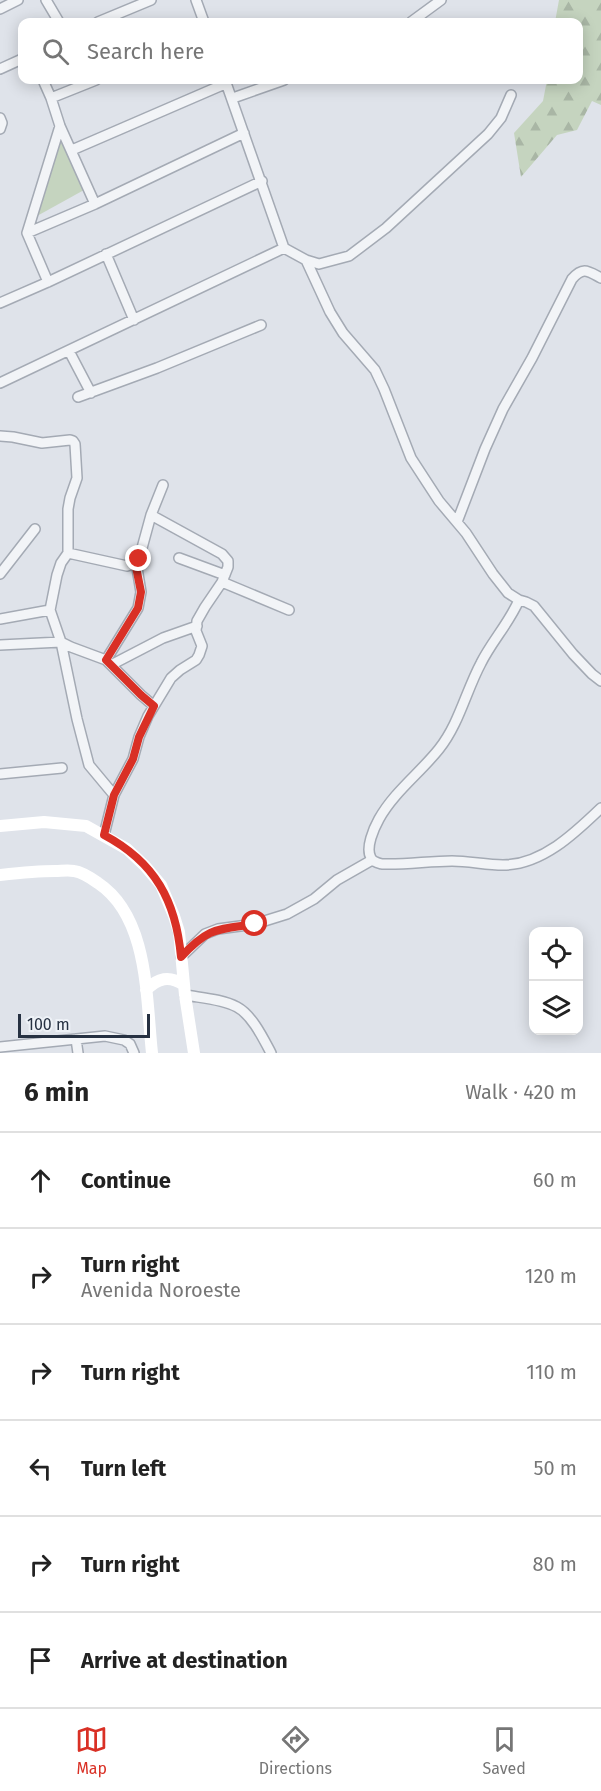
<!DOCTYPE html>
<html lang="en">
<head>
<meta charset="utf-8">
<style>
  body { margin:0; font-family:"Fira Sans",sans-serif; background:#f2f2f2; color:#222 }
  .controls { position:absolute; right:18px; bottom:18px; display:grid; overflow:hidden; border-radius:12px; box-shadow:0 3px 15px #0003 }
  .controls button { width:54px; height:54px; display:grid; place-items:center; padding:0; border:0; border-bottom:2px solid #e0e0e0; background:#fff; color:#222; font:30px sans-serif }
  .scale { position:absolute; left:18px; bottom:15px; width:132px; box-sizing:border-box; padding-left:6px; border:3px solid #263142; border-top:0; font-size:16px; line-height:21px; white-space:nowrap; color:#263142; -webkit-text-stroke:4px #eef2f7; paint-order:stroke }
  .stop { position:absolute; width:18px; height:18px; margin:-14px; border:4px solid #d93025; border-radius:50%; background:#fff }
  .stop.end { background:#d93025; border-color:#fff; box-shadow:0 2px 6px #0008 }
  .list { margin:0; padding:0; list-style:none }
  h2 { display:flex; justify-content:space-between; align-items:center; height:78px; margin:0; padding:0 24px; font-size:26px }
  h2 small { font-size:20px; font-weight:400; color:#767676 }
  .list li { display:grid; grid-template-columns:39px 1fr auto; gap:18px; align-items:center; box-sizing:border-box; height:96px; padding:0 24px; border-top:2px solid #e0e0e0 }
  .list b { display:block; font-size:22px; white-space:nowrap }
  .list p { margin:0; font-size:20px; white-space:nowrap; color:#767676 }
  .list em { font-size:20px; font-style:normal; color:#767676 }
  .icon { flex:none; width:33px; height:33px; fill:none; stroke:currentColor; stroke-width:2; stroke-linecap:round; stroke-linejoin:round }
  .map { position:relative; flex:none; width:601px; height:1053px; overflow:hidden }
  .search { position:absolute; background:#fff; box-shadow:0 3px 15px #0003; left:18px; right:18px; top:18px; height:66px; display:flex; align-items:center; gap:15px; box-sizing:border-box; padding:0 21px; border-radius:12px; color:#767676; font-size:22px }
  .sheet { height:654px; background:#fff }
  nav { display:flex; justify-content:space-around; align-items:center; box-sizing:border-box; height:84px; border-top:2px solid #e0e0e0; background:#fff; font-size:16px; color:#767676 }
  nav a { display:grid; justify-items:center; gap:3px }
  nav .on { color:#d93025 }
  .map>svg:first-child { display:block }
</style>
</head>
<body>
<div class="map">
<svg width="601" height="1053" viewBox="0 0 601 1053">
  <defs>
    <pattern id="forest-firs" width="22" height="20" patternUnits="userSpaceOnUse" patternTransform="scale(1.5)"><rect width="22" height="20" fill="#c5d4bf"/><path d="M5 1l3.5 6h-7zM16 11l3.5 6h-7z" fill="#a9b6a5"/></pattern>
  </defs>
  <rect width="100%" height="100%" fill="#dfe3ea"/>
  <path fill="url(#forest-firs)" d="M559,0H601V105L592,101L577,130L557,135L521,177L514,133L543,101L547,80H578V22H555Z"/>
  <path fill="#c5d4bf" d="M62,138L84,190L37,216Z"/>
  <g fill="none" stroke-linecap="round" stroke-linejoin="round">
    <defs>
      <path id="street" d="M46,0L59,22
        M196,0L204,22
        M0,9L18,0
        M98,22L151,0
        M411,22L441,0
        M0,69L22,59
        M43,80L51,98L60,126L95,204
        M225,80L284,248L306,260L330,312L343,333L375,370L384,389L411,458L439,501L466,533L493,574L508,593L519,600L526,602L534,606L573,654L592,674L601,681
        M51,98L96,80
        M233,98L284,80
        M0,118L2,123L0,129
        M72,150L227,83
        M27,233L95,204L244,133
        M106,254L134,320
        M306,260L319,264L349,256L386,228L488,134L501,118L511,95
        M48,282L27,233L60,126
        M0,303L48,282L262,181
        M69,351L91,393
        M0,383L284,248
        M78,397L157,368L261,325
        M0,436L13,437L42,443L70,440L73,441L75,444L77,478L70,498L68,509V553L61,563L57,575L50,610L61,642L77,719L89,765L114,795
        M457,522L485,449L503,409L532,358L572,279C583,266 588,271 601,278
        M68,553L127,566L133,564L139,559L151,515L163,485
        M179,558L225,575
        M0,574L35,529
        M222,582L289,610
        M519,600C509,623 492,641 481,663C466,691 459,724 439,749C420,773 394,792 379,819C374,828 365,848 371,858C373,862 378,863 382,864C406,865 429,861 452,861C469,861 486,865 503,865C542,865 575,833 601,808
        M0,619L50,610
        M0,645L61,642L71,647L106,660L141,695L154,706
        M106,660L138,608L141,592L136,562
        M111,665L163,638L197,626
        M0,774L62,768
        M104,835L114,795L133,759L139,737L148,716L171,678L180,670L196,660L199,655L202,646L196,631L197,621L205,607L222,582L228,567V561L222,554L151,515
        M181,957L205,934L218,929L255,924L287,914L314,899L337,880L372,860
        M185,995C202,998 222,999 237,1007C252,1015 263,1038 271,1053
        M76,1039L78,1053
        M0,1047L105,1036L124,1040L130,1044L134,1053"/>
    </defs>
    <use href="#street" stroke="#a4aab4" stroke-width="12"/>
    <use href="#street" stroke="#f2f4f7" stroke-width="9"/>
    <path stroke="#fff" stroke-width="12" d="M0,826L44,822L86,826L127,849L145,866L161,885L174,916L179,932L185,995L194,1053
      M0,875C18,873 37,871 55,871C61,871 68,870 74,871C82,872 91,878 98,883C149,917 146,998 152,1053
      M146,990C158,978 169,975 184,985"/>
  </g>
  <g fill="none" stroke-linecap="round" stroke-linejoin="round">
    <path stroke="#d93025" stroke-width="8" d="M139,559L135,562L141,592L138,608L106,660L141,695L154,706L139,737L133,759L114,795L104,835C155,862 176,901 181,957C209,927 216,930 255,924"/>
  </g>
</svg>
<div class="controls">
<button><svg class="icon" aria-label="locate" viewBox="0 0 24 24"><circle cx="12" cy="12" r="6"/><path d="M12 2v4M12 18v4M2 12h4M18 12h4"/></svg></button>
<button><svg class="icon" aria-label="layers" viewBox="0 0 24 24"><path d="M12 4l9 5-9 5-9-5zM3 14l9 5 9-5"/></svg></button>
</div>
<div class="scale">100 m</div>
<div class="stop" style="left:255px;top:924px"></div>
<div class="stop end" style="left:139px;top:559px"></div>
<div class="search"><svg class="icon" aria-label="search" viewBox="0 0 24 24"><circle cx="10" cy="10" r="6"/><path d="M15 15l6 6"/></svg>Search here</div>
</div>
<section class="sheet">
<h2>6 min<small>Walk · 420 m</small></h2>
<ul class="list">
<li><svg class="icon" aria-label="ahead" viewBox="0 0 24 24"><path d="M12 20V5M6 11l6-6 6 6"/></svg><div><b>Continue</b></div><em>60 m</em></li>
<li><svg class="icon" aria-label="right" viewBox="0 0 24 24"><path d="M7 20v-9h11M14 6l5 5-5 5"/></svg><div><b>Turn right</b><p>Avenida Noroeste</p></div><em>120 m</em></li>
<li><svg class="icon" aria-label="right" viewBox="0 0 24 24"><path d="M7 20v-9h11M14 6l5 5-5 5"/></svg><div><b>Turn right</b></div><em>110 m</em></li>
<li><svg class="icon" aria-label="left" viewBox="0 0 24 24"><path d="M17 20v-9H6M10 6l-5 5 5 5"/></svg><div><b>Turn left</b></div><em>50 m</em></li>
<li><svg class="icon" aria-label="right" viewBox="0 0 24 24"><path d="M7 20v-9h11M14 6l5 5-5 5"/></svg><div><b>Turn right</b></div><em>80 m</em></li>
<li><svg class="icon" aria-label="arrive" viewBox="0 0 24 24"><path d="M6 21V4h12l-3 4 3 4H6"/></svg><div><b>Arrive at destination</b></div></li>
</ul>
</section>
<nav>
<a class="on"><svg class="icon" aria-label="map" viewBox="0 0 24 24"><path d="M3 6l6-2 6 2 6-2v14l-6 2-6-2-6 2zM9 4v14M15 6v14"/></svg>Map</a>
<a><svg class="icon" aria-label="directions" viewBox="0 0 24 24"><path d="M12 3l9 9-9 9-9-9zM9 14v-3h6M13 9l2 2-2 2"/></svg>Directions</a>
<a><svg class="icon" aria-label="saved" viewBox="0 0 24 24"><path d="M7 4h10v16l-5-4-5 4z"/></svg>Saved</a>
</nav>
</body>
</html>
